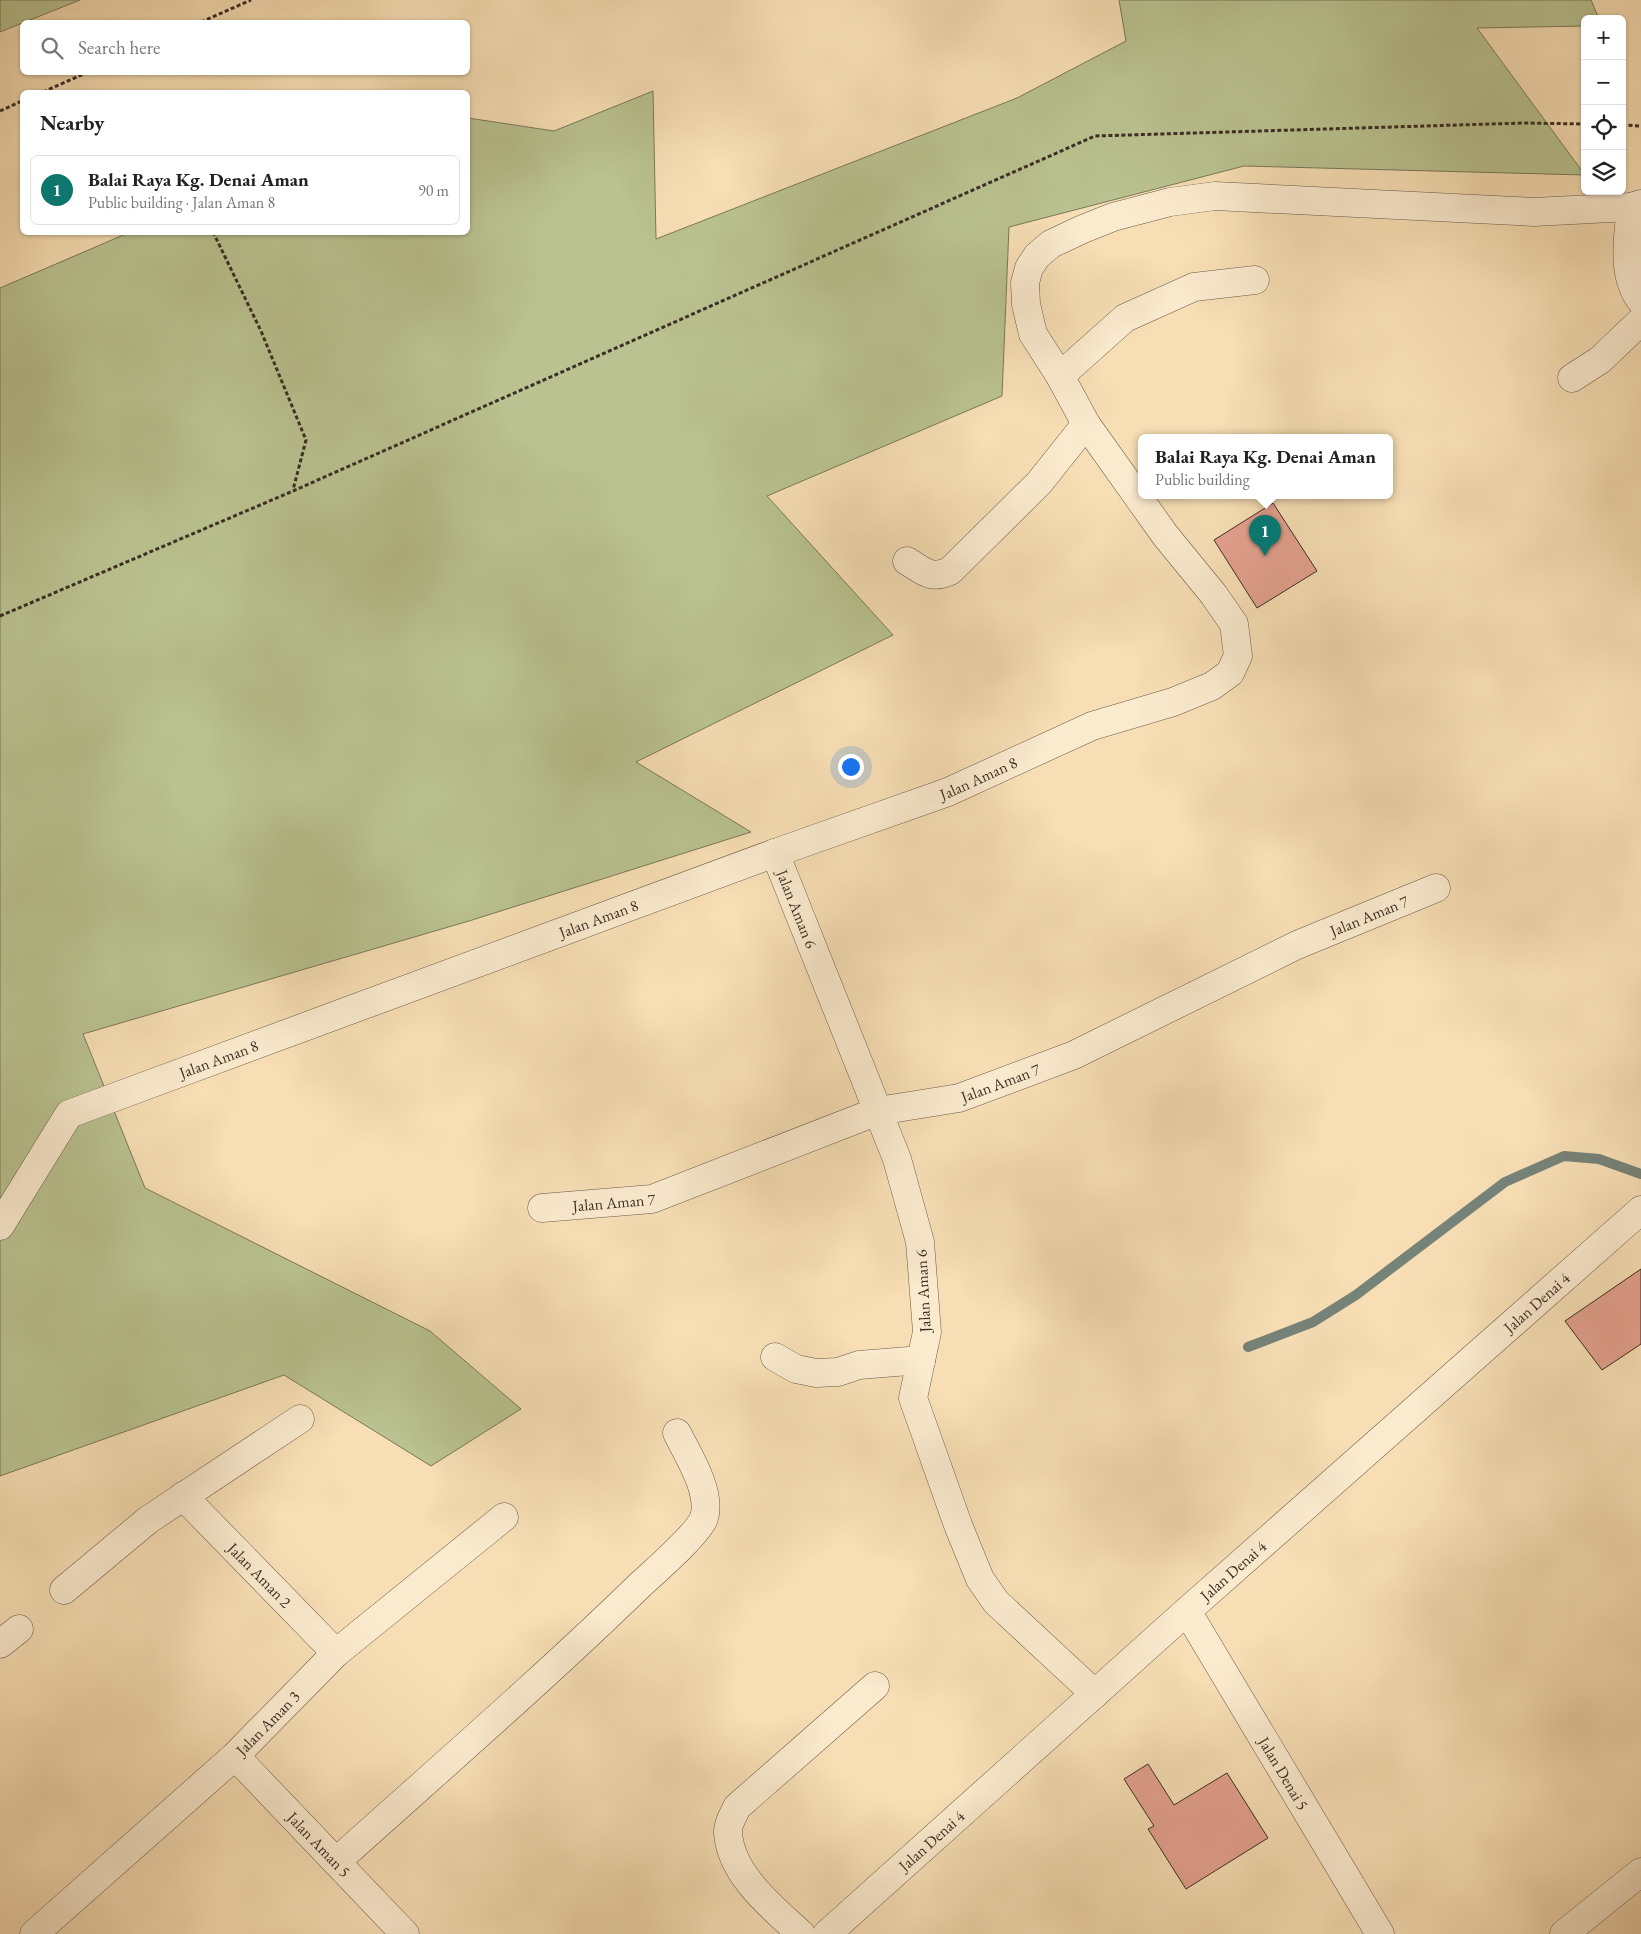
<!DOCTYPE html>
<html lang="en">
<head>
<meta charset="utf-8">
<style>
  body { margin:0; font-family:"EB Garamond",serif; background:#f2f2f2; color:#222 }
  .controls { position:absolute; right:15px; top:15px; display:grid; overflow:hidden; border-radius:8px; box-shadow:0 1px 4px #0004 }
  .controls button { width:45px; height:45px; display:grid; place-items:center; padding:0; border:0; border-bottom:1px solid #e0e0e0; background:#fff; color:#222; font:25px sans-serif }
  .you { position:absolute; left:850px; top:766px; width:18px; height:18px; margin:-12px; border:4px solid #fff; border-radius:50%; background:#1a73e8; box-shadow:0 0 0 8px #1a73e833 }
  .badge { display:grid; place-items:center; width:32px; height:32px; border-radius:50%; background:#0f766e; color:#fff; font-size:16px; font-weight:700 }
  .pin { position:absolute; translate:-50% -41px; filter:drop-shadow(0 1px 2px #0008) }
  .pin::after { content:''; position:absolute; top:26px; width:18px; height:15px; background:inherit; clip-path:polygon(0 0,100% 0,50% 100%) }
  .popup { position:absolute; left:1138px; top:434px; width:255px; height:65px; box-sizing:border-box; display:grid; place-content:center; border-radius:8px; background:#fff; filter:drop-shadow(0 1px 4px #0005); font-size:16px; white-space:nowrap; color:#767676 }
  .popup b { font-size:19px; color:#222 }
  .popup::after { content:''; position:absolute; left:50%; top:100%; margin-left:-10px; border:10px solid transparent; border-top-color:#fff }
  .list { margin:0; padding:0; list-style:none }
  h2 { display:flex; justify-content:space-between; align-items:center; height:65px; margin:0; padding:0 20px; font-size:21px }
  h2 small { font-size:16px; font-weight:400; color:#767676 }
  .list li { display:grid; grid-template-columns:32px 1fr auto; gap:15px; align-items:center; box-sizing:border-box; height:70px; margin:0 10px 10px; padding:0 10px; border:1px solid #e0e0e0; border-radius:8px }
  .list b { display:block; font-size:19px; white-space:nowrap }
  .list p { margin:0; font-size:16px; white-space:nowrap; color:#767676 }
  .list em { font-size:16px; font-style:normal; color:#767676 }
  .icon { flex:none; width:28px; height:28px; fill:none; stroke:currentColor; stroke-width:2; stroke-linecap:round; stroke-linejoin:round }
  .map { position:relative; flex:none; width:1641px; height:1934px; overflow:hidden }
  .search { position:absolute; background:#fff; box-shadow:0 1px 4px #0004; left:20px; top:20px; width:450px; height:55px; display:flex; align-items:center; gap:12px; box-sizing:border-box; padding:0 18px; border-radius:8px; color:#767676; font-size:19px }
  .panel { position:absolute; background:#fff; box-shadow:0 1px 4px #0004; left:20px; top:90px; width:450px; height:145px; border-radius:8px }
  .map>svg:first-child { display:block }
</style>
</head>
<body>
<div class="map">
<svg width="1641" height="1934" viewBox="0 0 1641 1934">
  <rect width="100%" height="100%" fill="#f7deb4"/>
  <filter id="stains"><feTurbulence type="fractalNoise" baseFrequency=".004" numOctaves="4"/><feColorMatrix values="0 0 0 0 .2 0 0 0 0 .09 0 0 0 0 .02 0 0 0 .5 -.17"/></filter>
  <radialGradient id="worn" r=".72"><stop offset=".6" stop-color="#630" stop-opacity="0"/><stop offset="1" stop-color="#630" stop-opacity=".3"/></radialGradient>
  <path fill="#b9c290" stroke="#7a785a" d="M0,0H80L0,32Z
    M1119,0H1591L1599,19H1585V26L1477,28L1585,175L1244,166L1009,227L1002,396L767,496L893,635L636,762L751,832L469,921L83,1034L145,1188L430,1331L521,1409L431,1466L284,1375L0,1476V288L128,233L468,232V118L554,131L653,91L656,239L1017,98L1126,41Z"/>
  <g fill="none" stroke-linecap="round" stroke-linejoin="round">
    <path stroke="#768379" stroke-width="10" d="M1248,1347L1313,1322L1356,1295L1505,1182L1564,1156L1599,1159L1641,1174"/>
  </g>
  <path fill="#e3a18e" stroke="#3b2e24" d="M1273,503L1317,571L1257,608L1214,540Z
    M1641,1269V1344L1602,1370L1565,1321Z
    M1148,1764L1174,1805L1227,1773L1268,1838L1186,1889L1148,1829L1154,1826L1124,1779Z"/>
  <g fill="none" stroke-linecap="round" stroke-linejoin="round">
    <defs>
      <g id="minor">
        <path d="M1631,207C1628,237 1621,275 1641,301"/>
        <path d="M1060,376L1125,318L1194,287L1255,280"/>
        <path d="M1572,378L1600,360L1641,321"/>
        <path d="M907,561C924,571 930,580 950,571L1039,483L1086,424"/>
        <path id="s1" d="M775,853L897,1159L920,1242L927,1332L913,1398L958,1525L980,1579L996,1602L1095,1694"/>
        <path id="s2" d="M542,1208L652,1199L878,1111L959,1098L1074,1055L1297,945L1436,888"/>
        <path id="s3" d="M0,1226L69,1114L775,853L948,792L1092,726L1173,702L1212,686L1230,673L1238,656L1234,624L1214,595L1165,535L1086,424L1060,376L1033,334L1026,304L1025,283L1029,268L1037,256L1051,244L1083,229L1113,217L1170,202L1215,196L1534,212L1631,207L1641,204"/>
        <path d="M775,1357L796,1369L816,1373L838,1372L859,1365L921,1360"/>
        <path id="s4" d="M183,1496L336,1653"/>
        <path d="M64,1590L148,1520L300,1419"/>
        <path id="s5" d="M1187,1611L1380,1934"/>
        <path d="M0,1644L19,1629"/>
        <path id="s6" d="M235,1756L405,1934"/>
        <path d="M336,1862C437,1771 541,1681 639,1586C654,1572 698,1534 704,1518C712,1492 688,1455 677,1433"/>
        <path id="s7" d="M34,1934L235,1756L336,1653L504,1517"/>
        <path d="M801,1934C772,1907 731,1875 728,1833C727,1825 734,1814 737,1807L875,1686"/>
        <path id="s8" d="M827,1934L1187,1611L1641,1210"/>
        <path d="M1564,1934L1641,1872"/>
      </g>
    </defs>
    <use href="#minor" stroke="#6a5a48" stroke-width="29"/>
    <path stroke="#3b2e24" stroke-width="3" stroke-dasharray="4 2.5" stroke-linecap="butt" d="M201,22L251,0
      M43,92L88,72
      M0,111L22,101
      M1622,125L1641,126
      M213,232L261,331L306,440L293,490
      M0,616L293,491L1095,136L1524,123L1585,124"/>
    <use href="#minor" stroke="#faeace" stroke-width="28"/>
  </g>
  <g text-anchor="middle" dominant-baseline="central" stroke-width="5" stroke-linejoin="round" paint-order="stroke">
    <g font-size="16" fill="#3b2e24" stroke="#faeace">
      <text stroke="none"><textPath href="#s3" startOffset="1101">Jalan Aman 8</textPath></text>
      <text stroke="none"><textPath href="#s1" startOffset="60">Jalan Aman 6</textPath></text>
      <text stroke="none"><textPath href="#s2" startOffset="884">Jalan Aman 7</textPath></text>
      <text stroke="none"><textPath href="#s3" startOffset="696">Jalan Aman 8</textPath></text>
      <text stroke="none"><textPath href="#s3" startOffset="291">Jalan Aman 8</textPath></text>
      <text stroke="none"><textPath href="#s2" startOffset="479">Jalan Aman 7</textPath></text>
      <text stroke="none"><textPath href="#s2" startOffset="72">Jalan Aman 7</textPath></text>
      <text transform="translate(923 1291) rotate(-93)">Jalan Aman 6</text>
      <text stroke="none"><textPath href="#s8" startOffset="950">Jalan Denai 4</textPath></text>
      <text stroke="none"><textPath href="#s8" startOffset="545">Jalan Denai 4</textPath></text>
      <text stroke="none"><textPath href="#s4" startOffset="110">Jalan Aman 2</textPath></text>
      <text stroke="none"><textPath href="#s7" startOffset="315">Jalan Aman 3</textPath></text>
      <text stroke="none"><textPath href="#s5" startOffset="189">Jalan Denai 5</textPath></text>
      <text stroke="none"><textPath href="#s8" startOffset="140">Jalan Denai 4</textPath></text>
      <text stroke="none"><textPath href="#s6" startOffset="122">Jalan Aman 5</textPath></text>
    </g>
  </g>
  <rect width="100%" height="100%" filter="url(#stains)"/>
  <rect width="100%" height="100%" fill="url(#worn)"/>
</svg>
<div class="controls">
<button>+</button>
<button>−</button>
<button><svg class="icon" aria-label="locate" viewBox="0 0 24 24"><circle cx="12" cy="12" r="6"/><path d="M12 2v4M12 18v4M2 12h4M18 12h4"/></svg></button>
<button><svg class="icon" aria-label="layers" viewBox="0 0 24 24"><path d="M12 4l9 5-9 5-9-5zM3 14l9 5 9-5"/></svg></button>
</div>
<div class="you"></div>
<div class="pin badge" style="left:1265px;top:556px">1</div>
<div class="popup"><b>Balai Raya Kg. Denai Aman</b>Public building</div>
<div class="search"><svg class="icon" aria-label="search" viewBox="0 0 24 24"><circle cx="10" cy="10" r="6"/><path d="M15 15l6 6"/></svg>Search here</div>
<section class="panel">
<h2>Nearby<small></small></h2>
<ul class="list">
<li><span class="badge">1</span><div><b>Balai Raya Kg. Denai Aman</b><p>Public building · Jalan Aman 8</p></div><em>90 m</em></li>
</ul>
</section>
</div>
</body>
</html>
